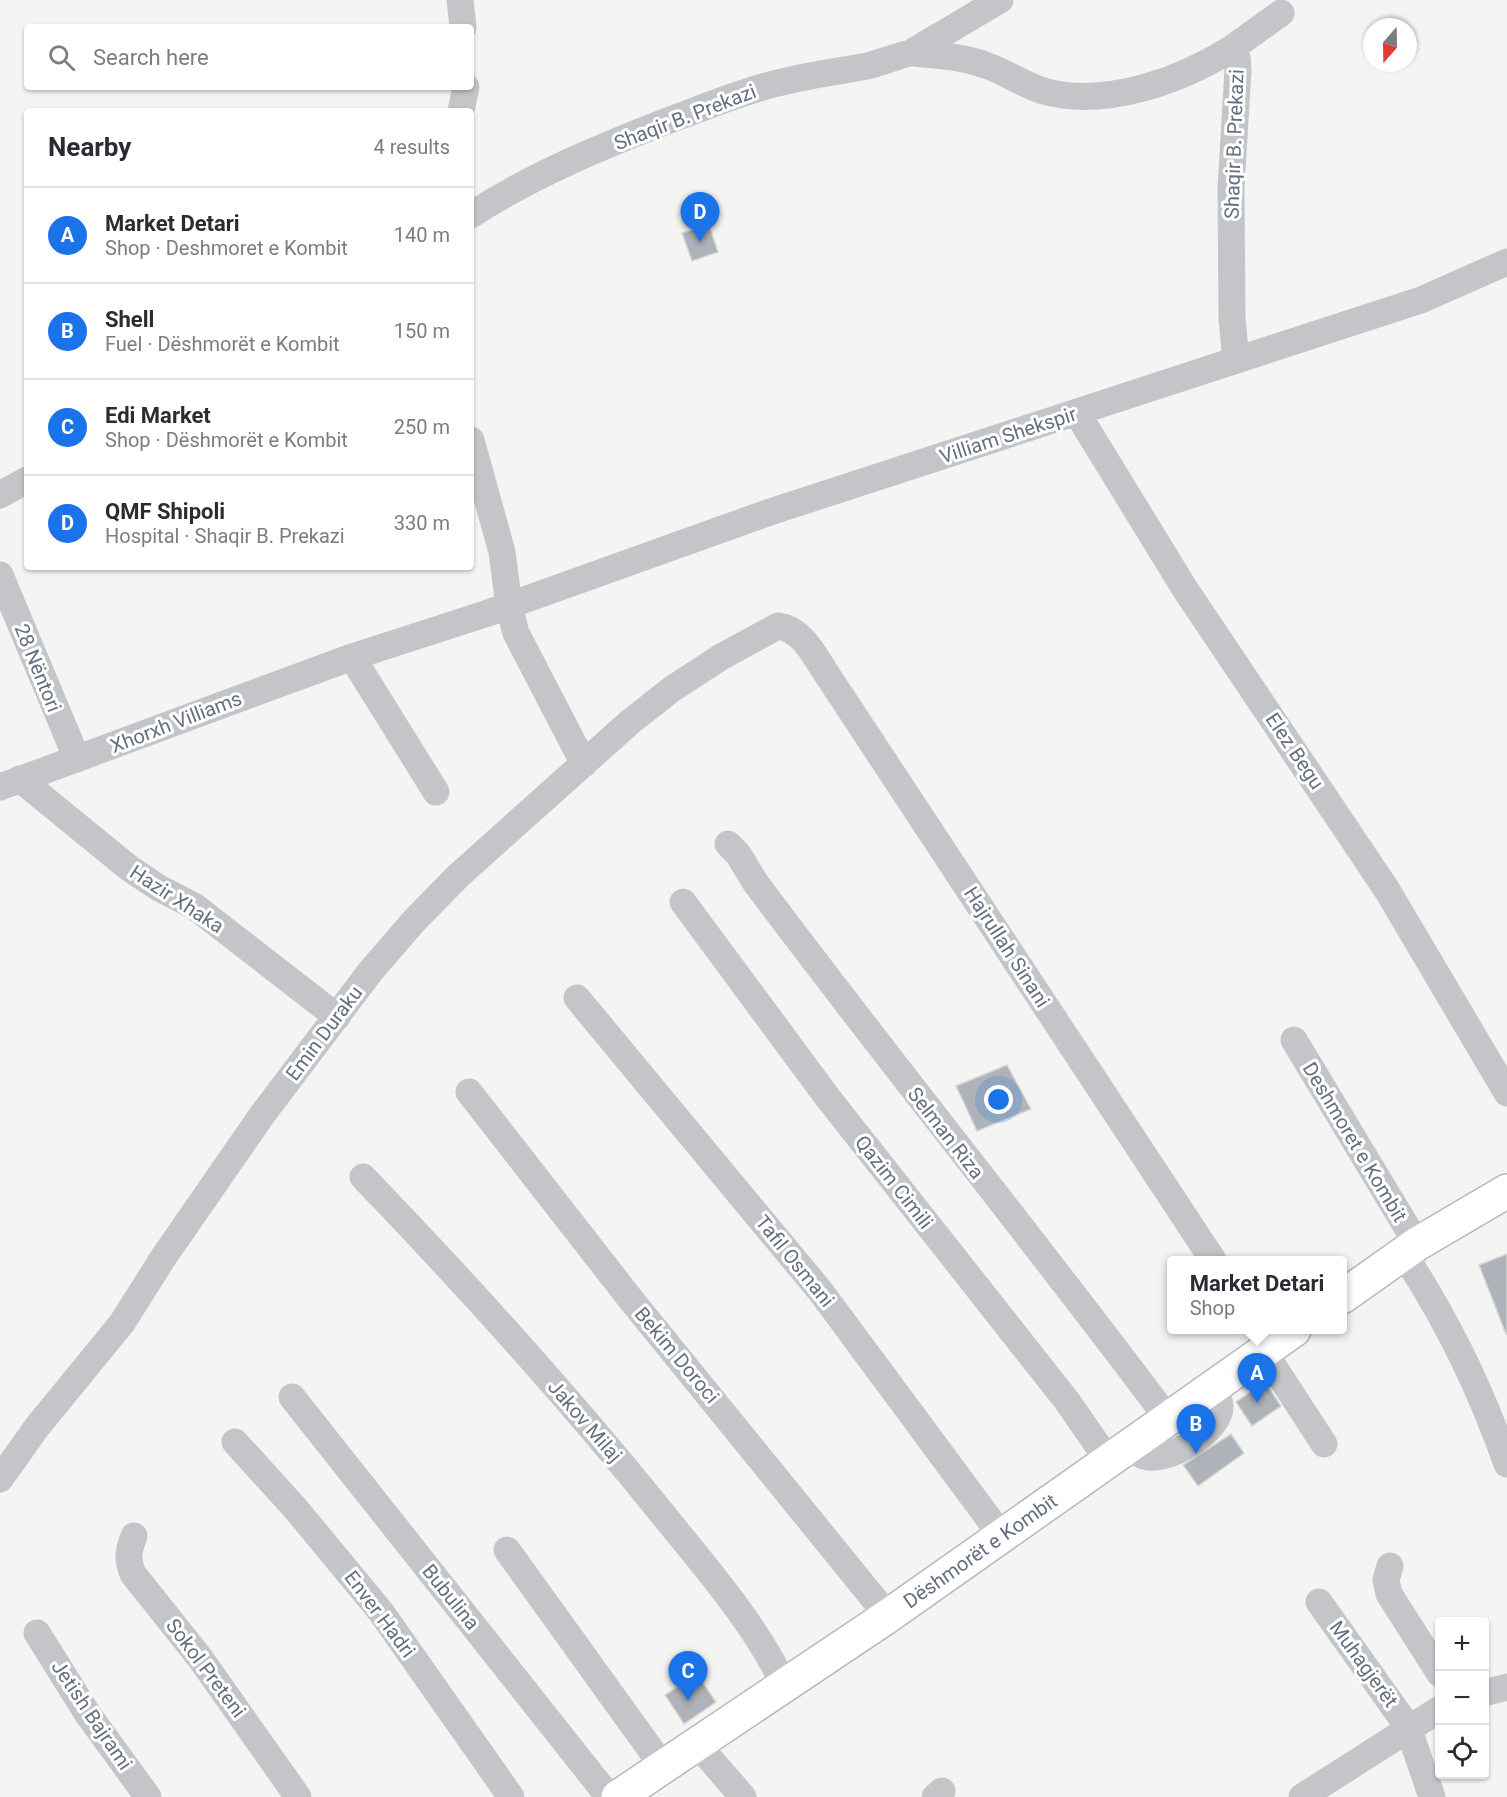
<!DOCTYPE html>
<html lang="en">
<head>
<meta charset="utf-8">
<style>
  body { margin:0; font-family:Roboto,sans-serif; background:#f2f2f3; color:#2b2b33 }
  .controls { position:absolute; right:18px; bottom:18px; display:grid; overflow:hidden; border-radius:6px; box-shadow:0 2px 4px #0004 }
  .controls button { width:54px; height:54px; display:grid; place-items:center; padding:0; border:0; border-bottom:2px solid #e1e1e2; background:#fff; color:#2b2b33; font:30px sans-serif }
  .compass { position:absolute; left:1363px; top:18px; width:54px; height:54px; border-radius:50%; background:#fff; box-shadow:0 2px 4px #0004; rotate:200deg }
  .you { position:absolute; left:999px; top:1100px; width:21px; height:21px; margin:-15px; border:4px solid #fff; border-radius:50%; background:#1a73e8; box-shadow:0 0 0 9px #1a73e833 }
  .badge { display:grid; place-items:center; width:39px; height:39px; border-radius:50%; background:#1a73e8; color:#fff; font-size:20px; font-weight:700 }
  .pin { position:absolute; translate:-50% -50px; filter:drop-shadow(0 2px 3px #0008) }
  .pin::after { content:''; position:absolute; top:32px; width:21px; height:18px; background:inherit; clip-path:polygon(0 0,100% 0,50% 100%) }
  .popup { position:absolute; left:1167px; top:1256px; width:180px; height:78px; box-sizing:border-box; display:grid; place-content:center; border-radius:6px; background:#fff; filter:drop-shadow(0 2px 4px #0005); font-size:20px; white-space:nowrap; color:#7c7c81 }
  .popup b { font-size:22px; color:#2b2b33 }
  .popup::after { content:''; position:absolute; left:50%; top:100%; margin-left:-12px; border:12px solid transparent; border-top-color:#fff }
  .list { margin:0; padding:0; list-style:none }
  h2 { display:flex; justify-content:space-between; align-items:center; height:78px; margin:0; padding:0 24px; font-size:26px }
  h2 small { font-size:20px; font-weight:400; color:#7c7c81 }
  .list li { display:grid; grid-template-columns:39px 1fr auto; gap:18px; align-items:center; box-sizing:border-box; height:96px; padding:0 24px; border-top:2px solid #e1e1e2 }
  .list b { display:block; font-size:22px; white-space:nowrap }
  .list p { margin:0; font-size:20px; white-space:nowrap; color:#7c7c81 }
  .list em { font-size:20px; font-style:normal; color:#7c7c81 }
  .icon { flex:none; width:33px; height:33px; fill:none; stroke:currentColor; stroke-width:2; stroke-linecap:round; stroke-linejoin:round }
  .map { position:relative; flex:none; width:1507px; height:1797px; overflow:hidden }
  .search { position:absolute; background:#fff; box-shadow:0 2px 4px #0004; left:24px; top:24px; width:450px; height:66px; display:flex; align-items:center; gap:15px; box-sizing:border-box; padding:0 21px; border-radius:6px; color:#7c7c81; font-size:22px }
  .panel { position:absolute; background:#fff; box-shadow:0 2px 4px #0004; left:24px; top:108px; width:450px; height:462px; border-radius:6px }
  .map>svg:first-child { display:block }
</style>
</head>
<body>
<div class="map">
<svg width="1507" height="1797" viewBox="0 0 1507 1797">
  <rect width="100%" height="100%" fill="#f4f5f2"/>
  <path fill="#aeb2b9" stroke="#d6d6d4" stroke-width="1.5" d="M709,225L718,252L692,261L682,233Z
    M1007,1065L1031,1109L977,1131L956,1086Z
    M1507,1254V1334H1506L1479,1265Z
    M1265,1382L1281,1406L1252,1426L1236,1402Z
    M1231,1434L1244,1453L1198,1486L1183,1465Z
    M697,1674L716,1702L684,1724L665,1695Z"/>
  <g fill="none" stroke-linecap="round" stroke-linejoin="round">
    <defs>
      <g id="major">
        <path d="M1342,1297L1417,1244L1507,1191"/>
        <path id="s1" d="M618,1797L888,1616L1294,1330"/>
      </g>
    </defs>
    <use href="#major" stroke="#b6b8bc" stroke-width="36"/>
    <path stroke="#c3c5c9" stroke-width="27" d="M460,0L463,27
      M1231,49L1281,13
      M912,52L1000,0
      M461,111L466,87
      M471,215C534,174 605,145 675,118C713,104 751,88 791,80C816,74 841,71 867,66C877,64 908,52 914,53C937,55 963,57 985,65C1007,72 1024,86 1047,92C1107,107 1180,81 1231,49L1237,57L1238,70L1231,188L1232,319L1236,360
      M1077,413L1185,589L1387,890L1507,1093
      M471,440L502,552L509,606L516,633L584,764
      M0,495L27,480
      M0,575L77,759
      M352,657L436,792
      M20,779L129,868L159,888L194,906L337,1017
      M0,787L352,657L485,614L770,512L1421,300L1507,262
      M728,844L738,854L755,882C890,1063 1033,1238 1168,1419
      M683,902L828,1098L1067,1401L1108,1460
      M577,998L821,1292L1001,1535
      M1294,1040L1417,1244
      M469,1092L632,1301L888,1616
      M363,1177C468,1286 570,1399 665,1517C703,1564 760,1630 783,1684
      M1403,1253C1446,1318 1481,1390 1507,1464
      M1263,1350L1324,1444
      M292,1397L609,1797
      M235,1442L295,1508L381,1612L511,1797
      M1130,1444C1134,1449 1138,1454 1144,1456C1167,1464 1221,1431 1220,1406C1220,1400 1216,1394 1213,1389
      M0,1479L37,1427L122,1323L163,1258L262,1115L370,972L413,922L458,876L630,722L672,689L721,657L778,626C803,629 815,657 828,676L1213,1260
      M134,1536C128,1551 127,1559 133,1574L200,1658L298,1797
      M507,1550L664,1768
      M1390,1566L1386,1580L1389,1594L1440,1674
      M1319,1602L1408,1727L1432,1797
      M37,1633L87,1713L148,1797
      M1484,1693L1507,1687
      M698,1745L743,1797
      M935,1797L942,1791
      M1302,1797L1440,1709"/>
    <use href="#major" stroke="#fff" stroke-width="33"/>
  </g>
  <g text-anchor="middle" dominant-baseline="central" stroke-width="6" stroke-linejoin="round" paint-order="stroke">
    <g font-size="20" fill="#666f81" stroke="#fff">
      <text transform="translate(685 117) rotate(-21)">Shaqir B. Prekazi</text>
      <text transform="translate(1234 144) rotate(-88)">Shaqir B. Prekazi</text>
      <text transform="translate(1008 435) rotate(-18)">Villiam Shekspir</text>
      <text transform="translate(38 668) rotate(68)">28 Nëntori</text>
      <text transform="translate(176 722) rotate(-21)">Xhorxh Villiams</text>
      <text transform="translate(1295 751) rotate(56)">Elez Begu</text>
      <text transform="translate(177 899) rotate(33)">Hazir Xhaka</text>
      <text transform="translate(1007 947) rotate(57)">Hajrullah Sinani</text>
      <text transform="translate(324 1033) rotate(-53)">Emin Duraku</text>
      <text transform="translate(946 1133) rotate(52)">Selman Riza</text>
      <text transform="translate(1355 1142) rotate(59)">Deshmoret e Kombit</text>
      <text transform="translate(894 1182) rotate(52)">Qazim Cimili</text>
      <text transform="translate(795 1261) rotate(51)">Tafil Osmani</text>
      <text transform="translate(677 1355) rotate(50)">Bekim Doroci</text>
      <text transform="translate(585 1421) rotate(49)">Jakov Milaj</text>
      <text stroke="none"><textPath href="#s1" startOffset="438">Dëshmorët e Kombit</textPath></text>
      <text transform="translate(451 1597) rotate(51)">Bubulina</text>
      <text transform="translate(380 1614) rotate(53)">Enver Hadri</text>
      <text transform="translate(1364 1664) rotate(54)">Muhagjerët</text>
      <text transform="translate(206 1668) rotate(53)">Sokol Preteni</text>
      <text transform="translate(92 1715) rotate(56)">Jetish Bajrami</text>
    </g>
  </g>
</svg>
<div class="controls">
<button>+</button>
<button>−</button>
<button><svg class="icon" aria-label="locate" viewBox="0 0 24 24"><circle cx="12" cy="12" r="6"/><path d="M12 2v4M12 18v4M2 12h4M18 12h4"/></svg></button>
</div>
<svg class="compass" viewBox="-18 -18 36 36"><path d="M0-13l5 13h-10z" fill="#e53935"/><path d="M0 13l5-13h-10z" fill="#7c7c81"/></svg>
<div class="you"></div>
<div class="pin badge" style="left:1257px;top:1403px">A</div>
<div class="popup"><b>Market Detari</b>Shop</div>
<div class="pin badge" style="left:1196px;top:1454px">B</div>
<div class="pin badge" style="left:688px;top:1701px">C</div>
<div class="pin badge" style="left:700px;top:242px">D</div>
<div class="search"><svg class="icon" aria-label="search" viewBox="0 0 24 24"><circle cx="10" cy="10" r="6"/><path d="M15 15l6 6"/></svg>Search here</div>
<section class="panel">
<h2>Nearby<small>4 results</small></h2>
<ul class="list">
<li><span class="badge">A</span><div><b>Market Detari</b><p>Shop · Deshmoret e Kombit</p></div><em>140 m</em></li>
<li><span class="badge">B</span><div><b>Shell</b><p>Fuel · Dëshmorët e Kombit</p></div><em>150 m</em></li>
<li><span class="badge">C</span><div><b>Edi Market</b><p>Shop · Dëshmorët e Kombit</p></div><em>250 m</em></li>
<li><span class="badge">D</span><div><b>QMF Shipoli</b><p>Hospital · Shaqir B. Prekazi</p></div><em>330 m</em></li>
</ul>
</section>
</div>
</body>
</html>
